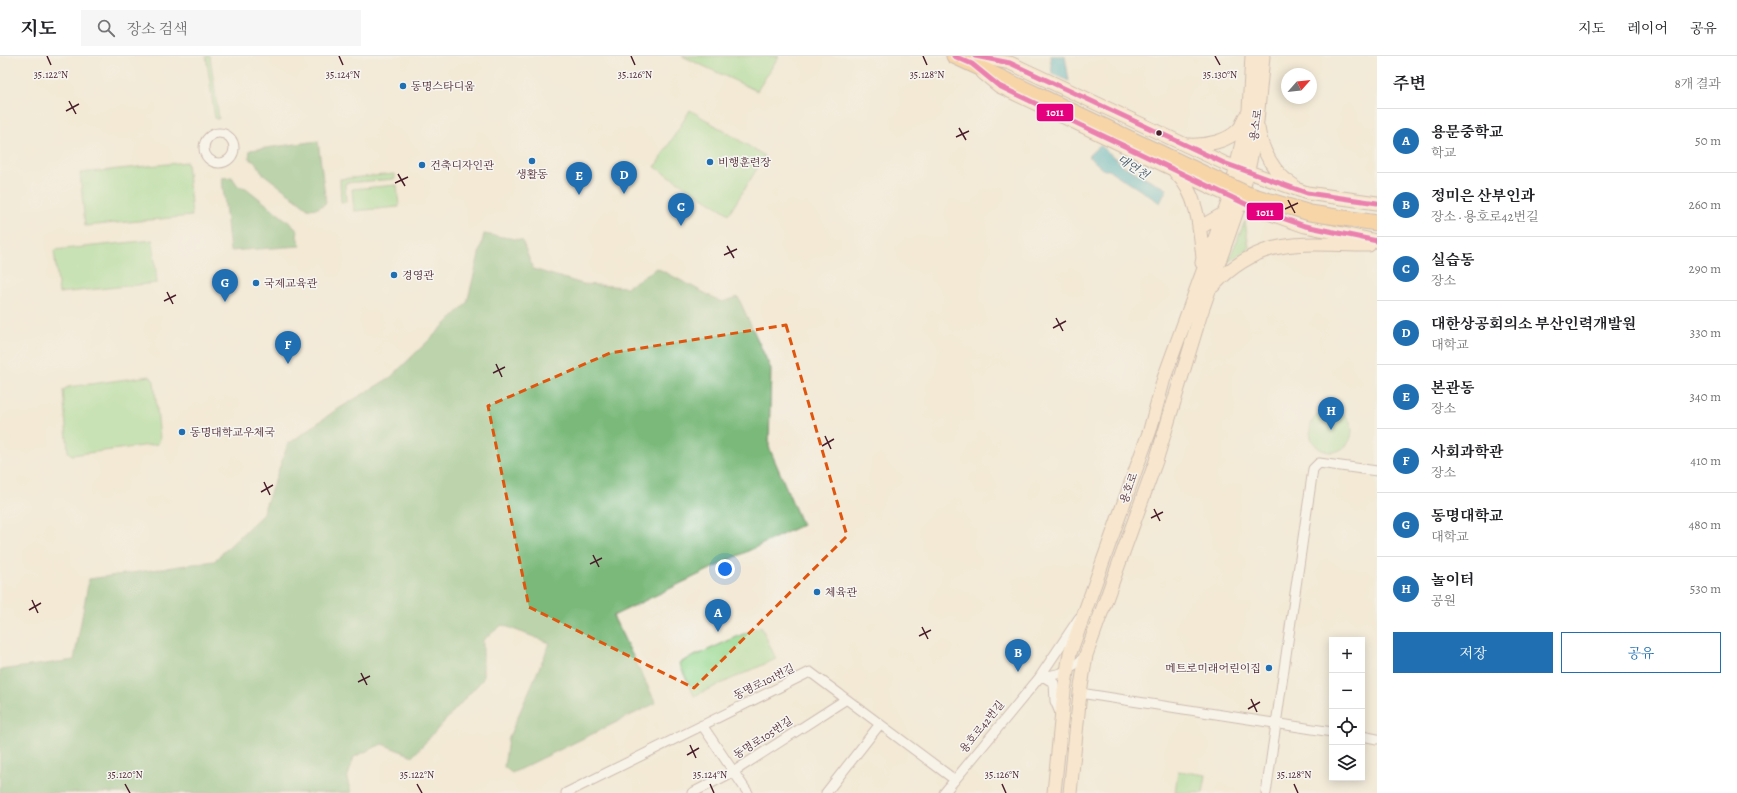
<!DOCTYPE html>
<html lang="ko">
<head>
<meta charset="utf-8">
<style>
  body { margin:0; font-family:Alegreya,"Noto Serif KR",serif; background:#f6f6f6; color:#202124 }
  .controls { position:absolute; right:12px; bottom:12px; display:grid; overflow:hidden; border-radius:0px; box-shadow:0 2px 10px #0003 }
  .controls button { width:36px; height:36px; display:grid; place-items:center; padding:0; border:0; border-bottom:1px solid #e0e0e0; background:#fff; color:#202124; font:20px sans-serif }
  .compass { position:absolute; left:1281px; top:12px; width:36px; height:36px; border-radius:50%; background:#fff; box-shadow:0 2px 10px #0003; rotate:63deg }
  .you { position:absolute; left:725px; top:513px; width:14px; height:14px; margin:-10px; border:3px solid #fff; border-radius:50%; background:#1a73e8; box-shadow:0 0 0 6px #1a73e833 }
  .badge { display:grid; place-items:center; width:26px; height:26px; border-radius:50%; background:#1f6fb2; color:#fff; font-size:13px; font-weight:700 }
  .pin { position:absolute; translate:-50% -33px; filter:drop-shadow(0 1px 2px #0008) }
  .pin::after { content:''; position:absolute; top:21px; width:14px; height:12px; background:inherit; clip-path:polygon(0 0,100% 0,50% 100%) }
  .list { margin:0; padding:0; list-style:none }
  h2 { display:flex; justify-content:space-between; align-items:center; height:52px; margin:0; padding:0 16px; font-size:17px }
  h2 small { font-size:13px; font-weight:400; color:#757577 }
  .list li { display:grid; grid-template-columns:26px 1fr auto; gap:12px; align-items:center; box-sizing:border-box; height:64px; padding:0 16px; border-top:1px solid #e0e0e0 }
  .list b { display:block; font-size:15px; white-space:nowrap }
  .list p { margin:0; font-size:13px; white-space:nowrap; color:#757577 }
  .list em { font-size:13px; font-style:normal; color:#757577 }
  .actions { display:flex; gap:8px; padding:12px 16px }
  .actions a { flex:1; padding:9px 0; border:1px solid #1f6fb2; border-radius:0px; text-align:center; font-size:14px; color:#1f6fb2 }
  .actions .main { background:#1f6fb2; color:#fff }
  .icon { flex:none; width:22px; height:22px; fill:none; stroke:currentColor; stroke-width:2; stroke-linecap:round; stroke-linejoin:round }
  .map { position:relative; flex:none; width:1377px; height:737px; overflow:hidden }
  header { display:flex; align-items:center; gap:24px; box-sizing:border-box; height:56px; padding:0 20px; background:#fff; border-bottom:1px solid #e0e0e0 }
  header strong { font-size:19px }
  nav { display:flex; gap:22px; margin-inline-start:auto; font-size:14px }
  .search { width:280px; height:36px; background:#f6f6f6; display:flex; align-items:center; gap:10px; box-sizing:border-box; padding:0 14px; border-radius:0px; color:#757577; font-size:15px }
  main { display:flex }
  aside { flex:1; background:#fff }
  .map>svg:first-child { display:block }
</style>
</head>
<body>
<header>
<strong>지도</strong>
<div class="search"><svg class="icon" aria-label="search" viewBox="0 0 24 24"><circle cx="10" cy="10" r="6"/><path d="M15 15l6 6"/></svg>장소 검색</div>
<nav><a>지도</a><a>레이어</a><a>공유</a></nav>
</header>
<main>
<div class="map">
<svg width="1377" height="737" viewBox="0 0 1377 737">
  <rect width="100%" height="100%" fill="#f6f6f2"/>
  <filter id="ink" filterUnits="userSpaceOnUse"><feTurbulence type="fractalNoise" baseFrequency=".025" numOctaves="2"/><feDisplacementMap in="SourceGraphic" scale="8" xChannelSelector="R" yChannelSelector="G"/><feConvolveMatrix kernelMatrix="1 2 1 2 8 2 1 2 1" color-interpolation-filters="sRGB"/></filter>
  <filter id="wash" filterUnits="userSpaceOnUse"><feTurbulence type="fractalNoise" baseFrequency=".012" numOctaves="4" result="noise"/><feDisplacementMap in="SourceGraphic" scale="16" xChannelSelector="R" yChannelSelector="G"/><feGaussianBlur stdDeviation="0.9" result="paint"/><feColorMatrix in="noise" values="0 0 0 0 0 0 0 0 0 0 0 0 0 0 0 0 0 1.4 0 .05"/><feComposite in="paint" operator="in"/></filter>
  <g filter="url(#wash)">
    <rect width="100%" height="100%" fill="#f3e9d6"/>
    <path fill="#98d98f" stroke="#717c5d" d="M206,0H210L219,63H215Z
      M682,0H779L757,35Z
      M690,54L765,100L729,158L655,111Z
      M187,106L192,160L85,170L80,117Z
      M395,118V123L345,127L346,146H341L340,123Z
      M397,129L399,151L354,155L352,133Z
      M1245,165L1249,192L1228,206Z
      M153,184L157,227L59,237L54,194Z
      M150,320L154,325L160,383L158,388L72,399L68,396L63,334L68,331Z
      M1310 375a21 21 0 1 1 42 0a21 21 0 1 1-42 0Z
      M761,570L776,603L694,640L679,607Z
      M1178,715L1206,719L1203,737H1175Z"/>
    <path fill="#7ab97a" stroke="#626c52" d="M318,85L326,147L318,152L309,153L261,116L258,109L249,102L250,94Z
      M232,121L238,130L246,132L295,171L298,174L297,181L301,190L230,195L222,122Z
      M484,178L522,184L533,213L583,228L627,231L657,212L722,246L738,241L771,313L769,391L802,469L613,560L656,647L512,717L504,711L508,683L550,587L502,569L483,584V623L413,700L382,688L354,701L347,723L351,737H0V614L74,604L89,523L214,505L262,459L288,388L333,356L391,321L467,247Z"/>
    <path fill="#40adbe" stroke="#456674" d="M1050,0H1065L1069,25L1052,18Z
      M1100,89L1124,110L1167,133L1160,147L1109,114H1104L1088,100Z"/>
  </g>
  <g filter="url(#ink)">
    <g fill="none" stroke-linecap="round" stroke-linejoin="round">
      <defs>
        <path id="minor" d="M204 92a15 15 0 1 1 30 0a15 15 0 1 1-30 0Z
          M1044,621L1061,617L1079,606L1086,599
          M1039,622L1044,621L1054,627L1055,645L1061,659
          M1080,637L1332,676
          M702,669L748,737
          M1362,680L1377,683
          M566,737L810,616L955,724
          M692,737L733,716L845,644
          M826,737L880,668
          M944,737L1039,622L1079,562
          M1266,737L1313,413L1319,407L1377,415"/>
        <path id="secondary" d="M975,0L1010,7L1224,107L1307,137L1377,147
          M983,17L999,30L1254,152L1305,170L1377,185
          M1258,72C1261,93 1274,118 1293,129
          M1188,89C1204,90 1228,86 1239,73C1242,70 1243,65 1245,61
          M1176,117C1198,138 1200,174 1203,202L1202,207
          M1199,172L1225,157
          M1213,230C1262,178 1304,189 1369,189
          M1054,737L1064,635L1070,597L1150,374L1164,322L1230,141L1249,54L1252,0
          M1070,737L1080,637L1086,599L1156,405L1200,260L1240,146L1250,105L1257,65L1263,0"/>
        <path id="trunk" d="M954,0L1040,40"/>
      </defs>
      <use href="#minor" stroke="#9e8480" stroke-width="11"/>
      <use href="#secondary" stroke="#9e8480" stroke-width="15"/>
      <use href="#trunk" stroke="#9e8480" stroke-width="17"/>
      <use href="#minor" stroke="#fff" stroke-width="9"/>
      <use href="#secondary" stroke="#fee5c5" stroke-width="13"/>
      <use href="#trunk" stroke="#fcbd6f" stroke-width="15"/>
      <defs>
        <path id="trunk-bridge" d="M1040,40L1247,138L1310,157L1377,167"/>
      </defs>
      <use href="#trunk-bridge" stroke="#9e8480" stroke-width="17" stroke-linecap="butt"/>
      <use href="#trunk-bridge" stroke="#fcbd6f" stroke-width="15"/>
      <defs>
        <path id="bus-1" d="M954,0L972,8L999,30L1254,152L1305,170L1377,185
          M975,0L1010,7L1224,107L1307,137L1377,147"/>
      </defs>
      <use href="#bus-1" stroke="#f6f6f2" stroke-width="8"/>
      <use href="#bus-1" stroke="#e5007d" stroke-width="5"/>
    </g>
  </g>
  <path d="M0 0H1377V737H0ZM786,269L847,480L694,632L529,551L488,350L610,297Z" fill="#f3e9d6" fill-opacity=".55" fill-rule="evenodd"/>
  <path fill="none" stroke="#e0560e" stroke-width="3" stroke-dasharray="8 5" stroke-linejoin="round" d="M786,269L847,480L694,632L529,551L488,350L610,297Z"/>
  <path fill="none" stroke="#4a1f2b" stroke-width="1.5" d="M47,0L51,9M339,0L343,9M631,0L635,9M923,0L927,9M1215,0L1220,9M69,45L76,58M66,55L79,48M959,72L966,84M956,81L969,75M398,118L405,130M395,127L408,121M1288,144L1295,157M1285,153L1298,147M727,190L734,202M724,199L737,193M167,236L173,248M164,245L176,239M1056,262L1063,275M1053,272L1066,265M496,308L502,321M493,317L505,311M825,380L831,393M822,390L834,383M264,426L270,439M261,436L273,429M1154,453L1160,465M1151,462L1163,456M593,499L599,511M590,508L602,502M32,544L38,557M29,554L41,547M922,571L928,583M919,580L931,574M361,617L367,629M358,626L370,620M1251,643L1257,656M1248,653L1260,646M690,689L696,702M687,699L699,692M125,728L130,737M417,728L422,737M710,728L714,737M1002,728L1006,737M1294,728L1298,737"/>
  <g fill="#1f6fb2" stroke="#f6f6f2" stroke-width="1.5">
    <circle cx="403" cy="30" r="4"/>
    <circle cx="532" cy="105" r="4"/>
    <circle cx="710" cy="106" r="4"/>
    <circle cx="422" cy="109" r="4"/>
    <circle cx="394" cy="219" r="4"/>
    <circle cx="256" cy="227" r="4"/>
    <circle cx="182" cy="376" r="4"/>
    <circle cx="817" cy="536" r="4"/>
    <circle cx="1269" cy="612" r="4"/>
  </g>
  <circle fill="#4a1f2b" stroke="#f6f6f2" stroke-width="1.5" cx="1159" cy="77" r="3.5"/>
  <g text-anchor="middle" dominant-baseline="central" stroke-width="3" stroke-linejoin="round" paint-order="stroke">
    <g font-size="11" fill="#4a1f2b" stroke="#f6f6f2" text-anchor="start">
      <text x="411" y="30">동명스타디움</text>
      <text x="718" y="106">비행훈련장</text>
      <text x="430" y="109">건축디자인관</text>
      <text x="532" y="118" text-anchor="middle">생활동</text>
      <text x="402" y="219">경영관</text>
      <text x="264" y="227">국제교육관</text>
      <text x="190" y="376">동명대학교우체국</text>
      <text x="825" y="536">체육관</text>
      <text x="1261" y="612" text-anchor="end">메트로미래어린이집</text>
    </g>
    <g font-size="11" fill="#4a1f2b" stroke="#f6f6f2">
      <text transform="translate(1256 69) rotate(-82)">용소로</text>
      <text transform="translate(1129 432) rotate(-70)">용호로</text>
      <text transform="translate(764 626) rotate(-26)">동명로101번길</text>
      <text transform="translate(982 671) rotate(-51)">용호로42번길</text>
      <text transform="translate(763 682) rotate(-33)">동명로105번길</text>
    </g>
    <g font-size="12" font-style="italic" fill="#465866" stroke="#f6f6f2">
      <text transform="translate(1133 111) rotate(33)">대연천</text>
    </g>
  </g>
  <g font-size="10" text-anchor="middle" fill="#4a1f2b" stroke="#f6f6f2" stroke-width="3" stroke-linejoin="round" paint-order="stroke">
    <text x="51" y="22">35.122°N</text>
    <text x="343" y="22">35.124°N</text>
    <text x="635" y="22">35.126°N</text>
    <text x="927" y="22">35.128°N</text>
    <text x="1220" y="22">35.130°N</text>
    <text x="125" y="722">35.120°N</text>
    <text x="417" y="722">35.122°N</text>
    <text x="710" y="722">35.124°N</text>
    <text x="1002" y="722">35.126°N</text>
    <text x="1294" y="722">35.128°N</text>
  </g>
  <g stroke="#f6f6f2" stroke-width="1.5">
    <rect x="1036" y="47" width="38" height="19" rx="4" fill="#e5007d"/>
    <rect x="1246" y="146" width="38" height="19" rx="4" fill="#e5007d"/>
  </g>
  <g font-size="11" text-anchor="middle" font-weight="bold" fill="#fff">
    <text x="1055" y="60">1011</text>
    <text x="1265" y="160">1011</text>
  </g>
</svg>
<div class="controls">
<button>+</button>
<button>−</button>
<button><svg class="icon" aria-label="locate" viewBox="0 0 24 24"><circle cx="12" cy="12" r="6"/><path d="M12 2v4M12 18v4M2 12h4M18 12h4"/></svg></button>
<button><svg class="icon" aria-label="layers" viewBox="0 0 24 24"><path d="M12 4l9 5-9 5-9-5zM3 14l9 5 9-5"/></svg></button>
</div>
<svg class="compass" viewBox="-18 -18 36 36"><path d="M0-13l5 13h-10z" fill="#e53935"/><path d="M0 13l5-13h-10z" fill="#757577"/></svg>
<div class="you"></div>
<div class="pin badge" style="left:718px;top:576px">A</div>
<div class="pin badge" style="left:1018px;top:616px">B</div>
<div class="pin badge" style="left:681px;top:170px">C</div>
<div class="pin badge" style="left:624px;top:138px">D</div>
<div class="pin badge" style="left:579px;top:139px">E</div>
<div class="pin badge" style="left:288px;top:308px">F</div>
<div class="pin badge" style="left:225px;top:246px">G</div>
<div class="pin badge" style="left:1331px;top:374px">H</div>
</div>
<aside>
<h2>주변<small>8개 결과</small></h2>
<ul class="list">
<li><span class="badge">A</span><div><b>용문중학교</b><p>학교</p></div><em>50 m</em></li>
<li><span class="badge">B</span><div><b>정미은 산부인과</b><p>장소 · 용호로42번길</p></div><em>260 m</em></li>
<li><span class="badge">C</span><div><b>실습동</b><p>장소</p></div><em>290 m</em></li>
<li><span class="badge">D</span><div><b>대한상공회의소 부산인력개발원</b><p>대학교</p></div><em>330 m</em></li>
<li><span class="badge">E</span><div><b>본관동</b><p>장소</p></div><em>340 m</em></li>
<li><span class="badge">F</span><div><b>사회과학관</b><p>장소</p></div><em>410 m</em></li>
<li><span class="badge">G</span><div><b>동명대학교</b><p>대학교</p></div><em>480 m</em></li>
<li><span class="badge">H</span><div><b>놀이터</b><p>공원</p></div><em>530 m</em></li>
</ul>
<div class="actions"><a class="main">저장</a><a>공유</a></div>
</aside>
</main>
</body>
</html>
